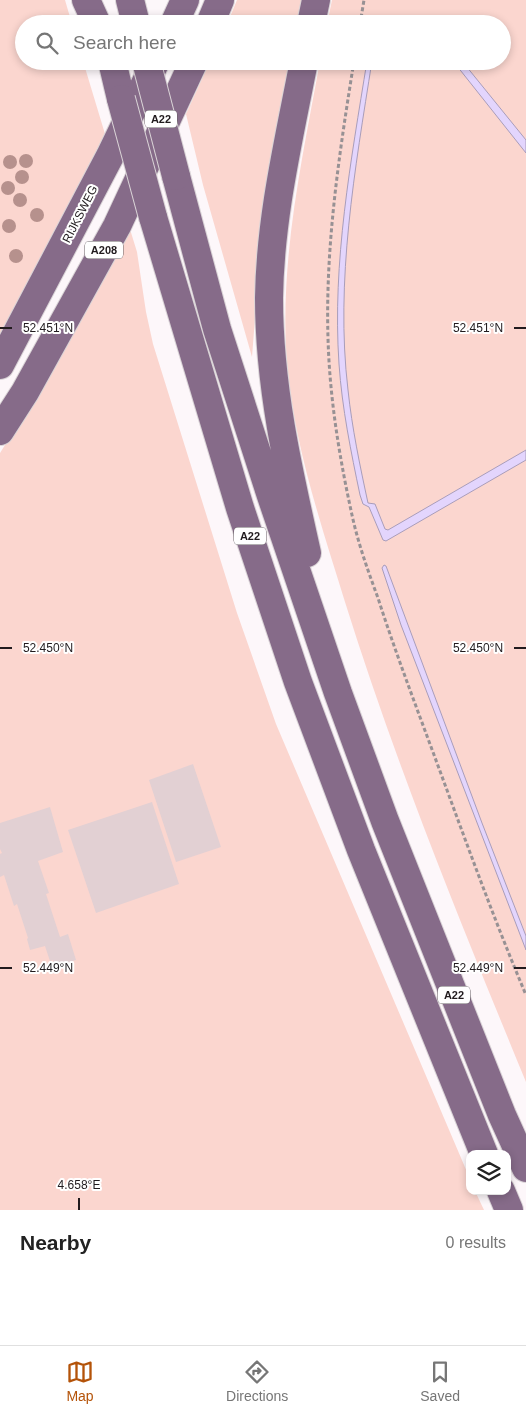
<!DOCTYPE html>
<html lang="en">
<head>
<meta charset="utf-8">
<style>
  body { margin:0; font-family:Arial,sans-serif; background:#f2f2f2; color:#222 }
  .controls { position:absolute; right:15px; bottom:15px; display:grid; overflow:hidden; border-radius:10px; box-shadow:0 2px 8px #0003 }
  .controls button { width:45px; height:45px; display:grid; place-items:center; padding:0; border:0; border-bottom:1px solid #e0e0e0; background:#fff; color:#222; font:25px sans-serif }
  .list { margin:0; padding:0; list-style:none }
  h2 { display:flex; justify-content:space-between; align-items:center; height:65px; margin:0; padding:0 20px; font-size:21px }
  h2 small { font-size:16px; font-weight:400; color:#767676 }
  .icon { flex:none; width:28px; height:28px; fill:none; stroke:currentColor; stroke-width:2; stroke-linecap:round; stroke-linejoin:round }
  .map { position:relative; flex:none; width:526px; height:1210px; overflow:hidden }
  .search { position:absolute; background:#fff; box-shadow:0 2px 8px #0003; left:15px; right:15px; top:15px; height:55px; display:flex; align-items:center; gap:12px; box-sizing:border-box; padding:0 18px; border-radius:28px; color:#767676; font-size:19px }
  .sheet { height:135px; background:#fff }
  nav { display:flex; justify-content:space-around; align-items:center; box-sizing:border-box; height:70px; border-top:1px solid #e0e0e0; background:#fff; font-size:14px; color:#767676 }
  nav a { display:grid; justify-items:center; gap:2px }
  nav .on { color:#b45309 }
  .map>svg:first-child { display:block }
</style>
</head>
<body>
<div class="map">
<svg width="526" height="1210" viewBox="0 0 526 1210">
  <rect width="100%" height="100%" fill="#fdf7fa"/>
  <path fill="#fbd6cf" d="M0,0H65L72,24H24V61H83L105,134L42,258L0,335Z
    M237,0H303L298,24H227Z
    M332,0H526V1082C461,924 396,765 345,602C321,524 294,445 287,363C279,261 302,161 320,61H502V24H327Z
    M210,61H291L257,292L252,357L203,185L186,114Z
    M129,226L137,252L146,312L153,344L237,613L276,724L470,1179V1191H475L484,1210H0V453L41,388Z"/>
  <path fill="#e3d5fd" stroke="#a99dba" d="M367,61H372C355,169 335,281 348,390C352,428 360,466 368,503L375,504L385,529L388,530L526,450V460L386,541L383,540L369,507L363,504L360,495C351,452 342,408 339,364C332,262 351,161 367,61Z
    M453,61H462L526,140V153Z
    M384,565L386,566L482,823L526,936V950L401,625L382,568Z"/>
  <path fill="#e2d0d3" d="M193,764L221,847L176,862L149,780Z
    M152,802L179,884L96,913L68,830Z
    M50,807L63,852L38,861L49,893L46,894L60,937L68,934L76,960L55,967L53,960L50,961L45,946L30,950L27,939L28,938L17,904L14,906L4,875L0,877V854L2,853L0,849V823Z"/>
  <g fill="none" stroke-linecap="round" stroke-linejoin="round">
    <defs>
      <path id="highway" d="M86,0L97,24
        M130,0L136,24
        M174,24L185,0
        M210,24L220,0
        M311,24L316,0
        M112,61L121,99
        M304,61C289,139 270,218 269,298C269,385 288,469 307,553
        M176,176L217,329L271,496L338,693L385,821L502,1115L526,1168
        M153,217L240,508L298,682L361,850L484,1154
        M0,365L110,156L156,61
        M0,431L25,392L117,226L194,61
        M501,1191L509,1210"/>
    </defs>
    <use href="#highway" stroke="#dad4d7" stroke-width="30"/>
    <path stroke="#979194" stroke-width="3" stroke-dasharray="4 2.5" stroke-linecap="butt" d="M360,24L364,0
      M354,61C338,161 323,260 329,361C332,412 341,465 352,515C358,543 368,571 378,598C393,645 410,690 427,736C459,822 490,910 526,995"/>
    <use href="#highway" stroke="#866b89" stroke-width="28"/>
    <defs>
      <path id="highway-bridge" d="M146,61L176,176
        M121,99L153,217"/>
    </defs>
    <use href="#highway-bridge" stroke="#dad4d7" stroke-width="30" stroke-linecap="butt"/>
    <use href="#highway-bridge" stroke="#866b89" stroke-width="28"/>
  </g>
  <g fill="#b6918d">
    <circle cx="26" cy="161" r="7"/>
    <circle cx="10" cy="162" r="7"/>
    <circle cx="22" cy="177" r="7"/>
    <circle cx="8" cy="188" r="7"/>
    <circle cx="20" cy="200" r="7"/>
    <circle cx="37" cy="215" r="7"/>
    <circle cx="9" cy="226" r="7"/>
    <circle cx="16" cy="256" r="7"/>
  </g>
  <path fill="none" stroke="#211b1e" stroke-width="2" d="M0,328H12M514,328H526M0,648H12M514,648H526M0,968H12M514,968H526M79,1198V1210"/>
  <g text-anchor="middle" dominant-baseline="central" stroke-width="4" stroke-linejoin="round" paint-order="stroke">
    <g fill="#fff" stroke="#645f62" stroke-width="1">
      <rect x="145" y="110.5" width="32" height="17" rx="4"/>
      <rect x="85" y="241.5" width="38" height="17" rx="4"/>
      <rect x="234" y="527.5" width="32" height="17" rx="4"/>
      <rect x="438" y="986.5" width="32" height="17" rx="4"/>
    </g>
    <g font-size="11" font-weight="bold" fill="#211b1e">
      <text x="161" y="119">A22</text>
      <text x="104" y="250">A208</text>
      <text x="250" y="536">A22</text>
      <text x="454" y="995">A22</text>
    </g>
    <g font-size="12" fill="#211b1e" stroke="#fff">
      <text transform="translate(80 214) rotate(-63)">RIJKSWEG</text>
    </g>
  </g>
  <g font-size="12" text-anchor="middle" fill="#211b1e" stroke="#fff" stroke-width="4" stroke-linejoin="round" paint-order="stroke">
    <text x="48" y="332">52.451°N</text>
    <text x="478" y="332">52.451°N</text>
    <text x="48" y="652">52.450°N</text>
    <text x="478" y="652">52.450°N</text>
    <text x="48" y="972">52.449°N</text>
    <text x="478" y="972">52.449°N</text>
    <text x="79" y="1189">4.658°E</text>
  </g>
</svg>
<div class="controls">
<button><svg class="icon" aria-label="layers" viewBox="0 0 24 24"><path d="M12 4l9 5-9 5-9-5zM3 14l9 5 9-5"/></svg></button>
</div>
<div class="search"><svg class="icon" aria-label="search" viewBox="0 0 24 24"><circle cx="10" cy="10" r="6"/><path d="M15 15l6 6"/></svg>Search here</div>
</div>
<section class="sheet">
<h2>Nearby<small>0 results</small></h2>
<ul class="list">
</ul>
</section>
<nav>
<a class="on"><svg class="icon" aria-label="map" viewBox="0 0 24 24"><path d="M3 6l6-2 6 2 6-2v14l-6 2-6-2-6 2zM9 4v14M15 6v14"/></svg>Map</a>
<a><svg class="icon" aria-label="directions" viewBox="0 0 24 24"><path d="M12 3l9 9-9 9-9-9zM9 14v-3h6M13 9l2 2-2 2"/></svg>Directions</a>
<a><svg class="icon" aria-label="saved" viewBox="0 0 24 24"><path d="M7 4h10v16l-5-4-5 4z"/></svg>Saved</a>
</nav>
</body>
</html>
